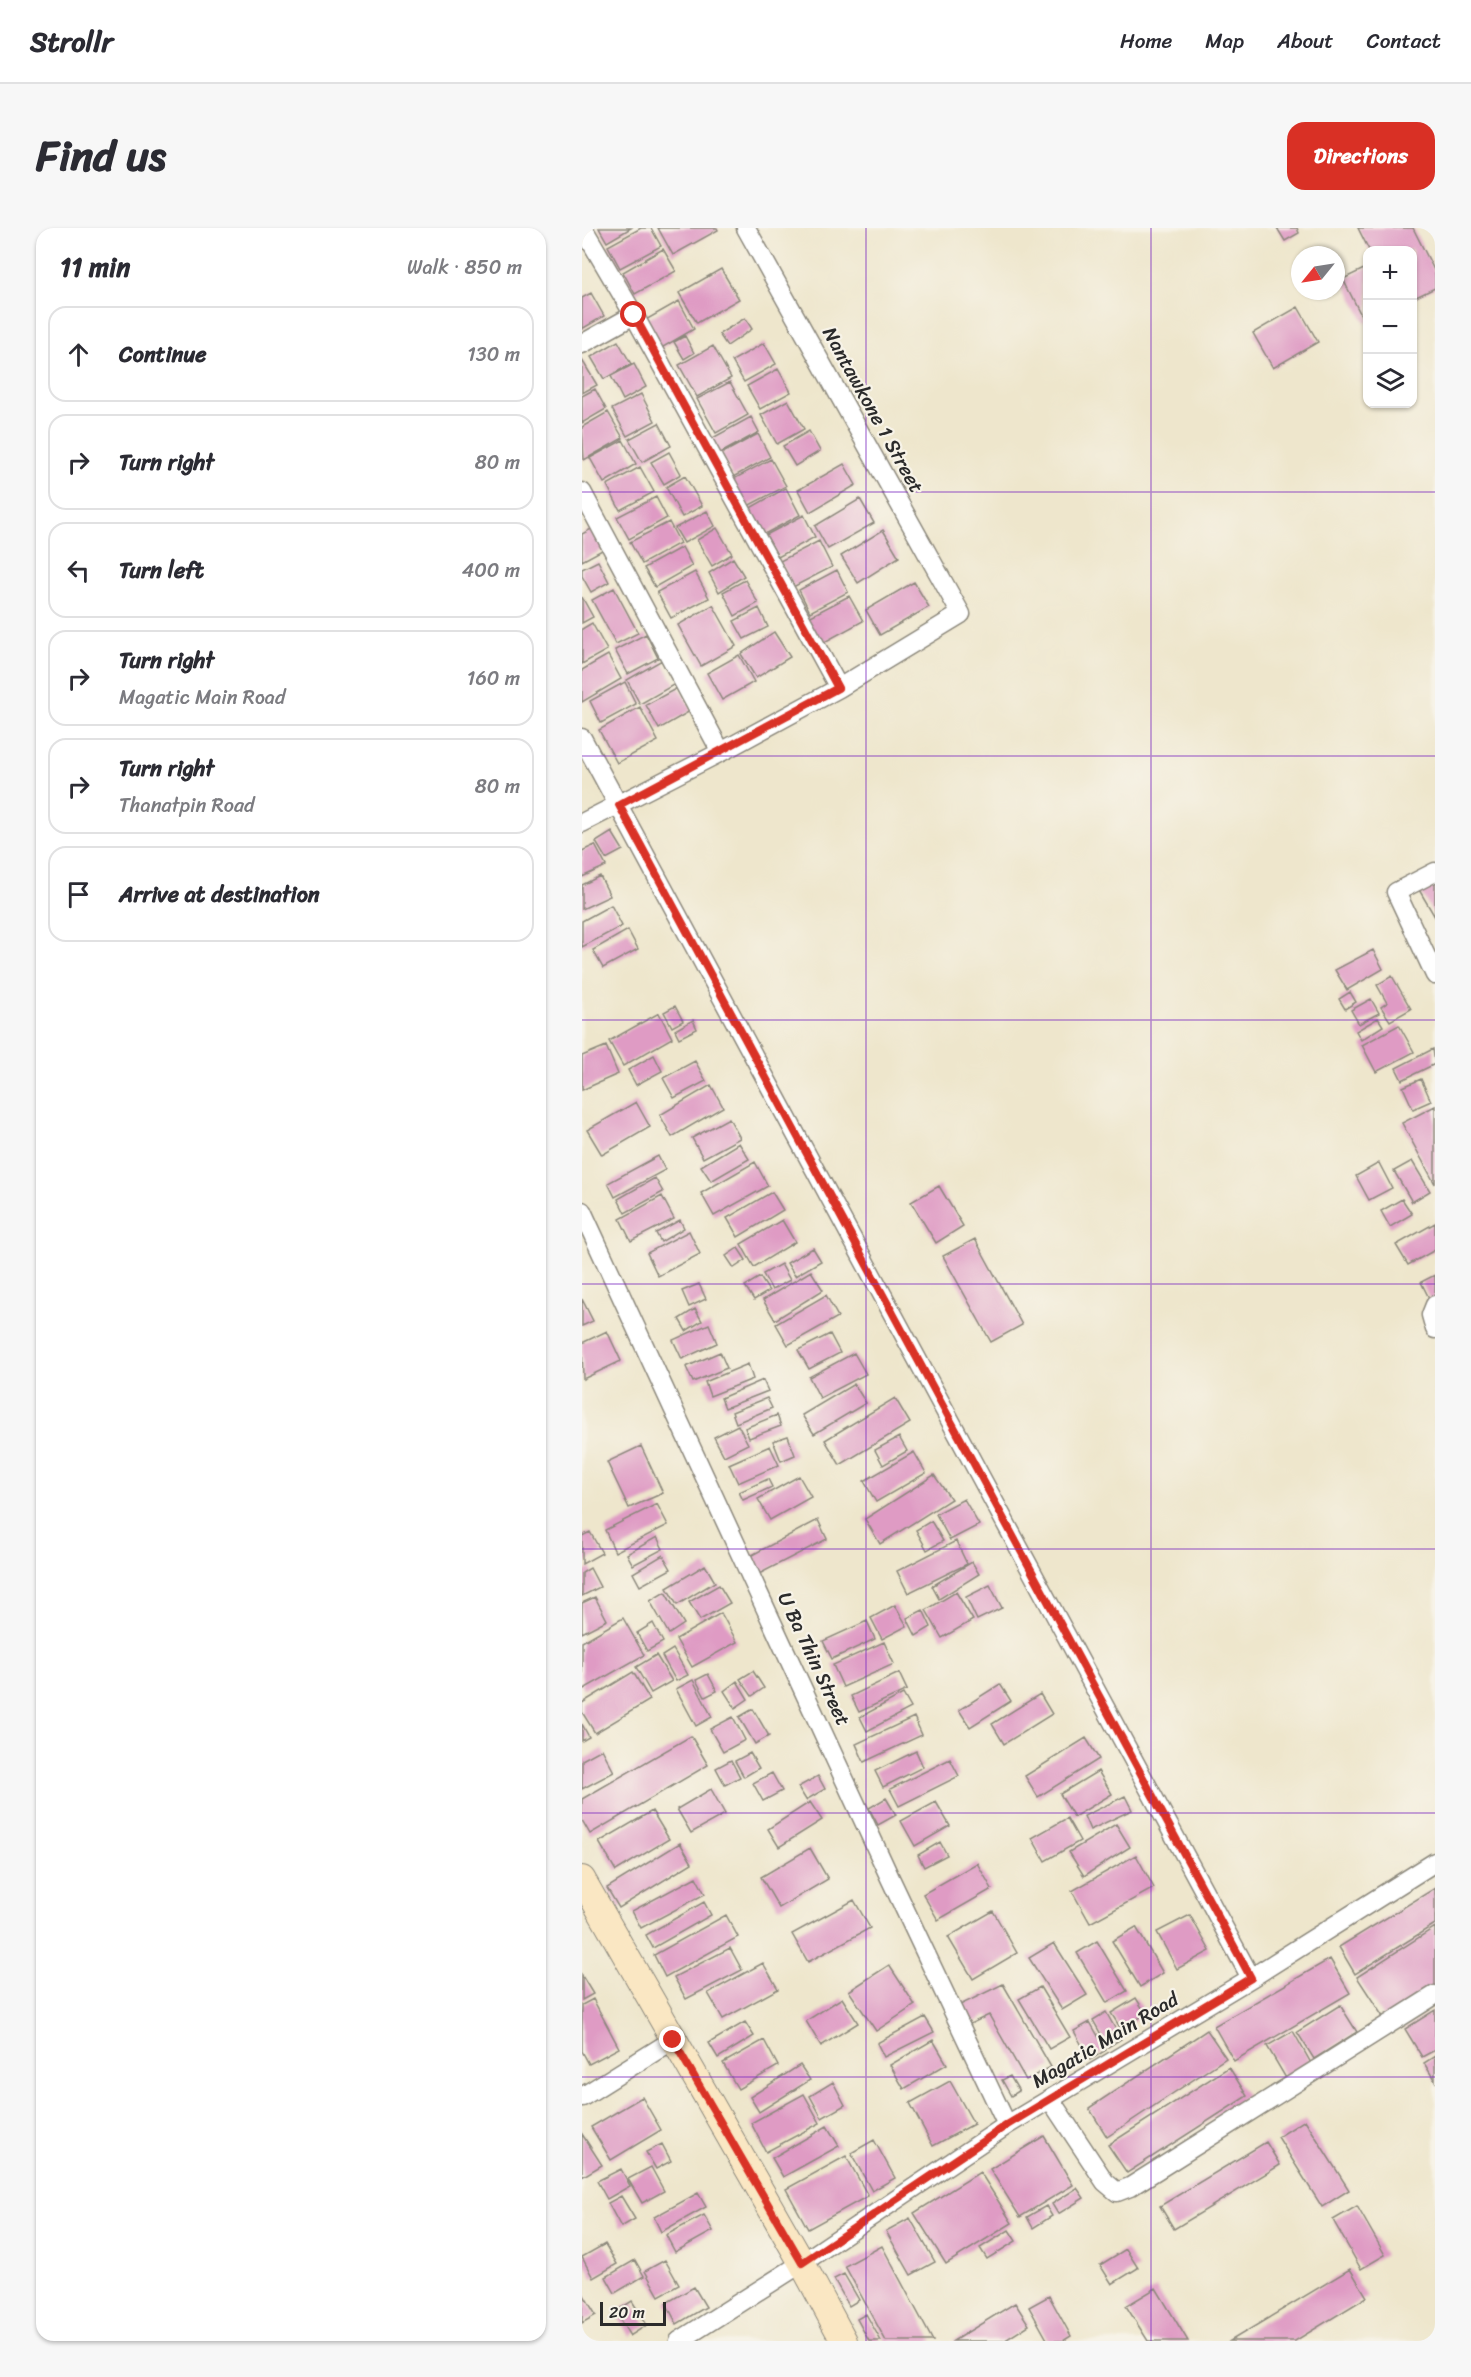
<!DOCTYPE html>
<html lang="en">
<head>
<meta charset="utf-8">
<style>
  body { margin:0; font-family:Sriracha,sans-serif; background:#f7f7f7; color:#2b2b33 }
  .controls { position:absolute; right:18px; top:18px; display:grid; overflow:hidden; border-radius:12px; box-shadow:0 2px 4px #0004 }
  .controls button { width:54px; height:54px; display:grid; place-items:center; padding:0; border:0; border-bottom:2px solid #e1e1e2; background:#fff; color:#2b2b33; font:30px sans-serif }
  .compass { position:absolute; left:709px; top:18px; width:54px; height:54px; border-radius:50%; background:#fff; box-shadow:0 2px 4px #0004; rotate:240deg }
  .scale { position:absolute; left:18px; bottom:15px; width:66px; box-sizing:border-box; padding-left:6px; border:3px solid #2b2b2b; border-top:0; font-size:16px; line-height:21px; white-space:nowrap; color:#2b2b2b; -webkit-text-stroke:4px #f7f3e8; paint-order:stroke }
  .stop { position:absolute; width:18px; height:18px; margin:-14px; border:4px solid #d93025; border-radius:50%; background:#fff }
  .stop.end { background:#d93025; border-color:#fff; box-shadow:0 2px 6px #0008 }
  .list { margin:0; padding:0; list-style:none }
  h2 { display:flex; justify-content:space-between; align-items:center; height:78px; margin:0; padding:0 24px; font-size:26px }
  h2 small { font-size:20px; font-weight:400; color:#7c7c81 }
  .list li { display:grid; grid-template-columns:39px 1fr auto; gap:18px; align-items:center; box-sizing:border-box; height:96px; margin:0 12px 12px; padding:0 12px; border:2px solid #e1e1e2; border-radius:18px }
  .list b { display:block; font-size:22px; white-space:nowrap }
  .list p { margin:0; font-size:20px; white-space:nowrap; color:#7c7c81 }
  .list em { font-size:20px; font-style:normal; color:#7c7c81 }
  .icon { flex:none; width:33px; height:33px; fill:none; stroke:currentColor; stroke-width:2; stroke-linecap:round; stroke-linejoin:round }
  .map { position:relative; flex:none; width:853px; height:2113px; overflow:hidden; border-radius:18px }
  header { display:flex; align-items:center; gap:36px; box-sizing:border-box; height:84px; padding:0 30px; background:#fff; border-bottom:2px solid #e1e1e2 }
  header strong { font-size:28px }
  nav { display:flex; gap:33px; margin-inline-start:auto; font-size:21px }
  .intro { display:flex; align-items:center; justify-content:space-between; box-sizing:border-box; height:144px; padding:0 36px }
  h1 { margin:0; font-size:42px }
  .button { padding:15px 27px; border-radius:18px; background:#d93025; color:#fff; font-size:21px; font-weight:700 }
  main { display:flex; gap:36px; padding:0 36px }
  aside { flex:1; background:#fff; border-radius:18px; box-shadow:0 2px 4px #0004 }
  .map>svg:first-child { display:block }
</style>
</head>
<body>
<header>
<strong>Strollr</strong>
<nav><a>Home</a><a>Map</a><a>About</a><a>Contact</a></nav>
</header>
<div class="intro"><h1>Find us</h1><a class="button">Directions</a></div>
<main>
<aside>
<h2>11 min<small>Walk · 850 m</small></h2>
<ul class="list">
<li><svg class="icon" aria-label="ahead" viewBox="0 0 24 24"><path d="M12 20V5M6 11l6-6 6 6"/></svg><div><b>Continue</b></div><em>130 m</em></li>
<li><svg class="icon" aria-label="right" viewBox="0 0 24 24"><path d="M7 20v-9h11M14 6l5 5-5 5"/></svg><div><b>Turn right</b></div><em>80 m</em></li>
<li><svg class="icon" aria-label="left" viewBox="0 0 24 24"><path d="M17 20v-9H6M10 6l-5 5 5 5"/></svg><div><b>Turn left</b></div><em>400 m</em></li>
<li><svg class="icon" aria-label="right" viewBox="0 0 24 24"><path d="M7 20v-9h11M14 6l5 5-5 5"/></svg><div><b>Turn right</b><p>Magatic Main Road</p></div><em>160 m</em></li>
<li><svg class="icon" aria-label="right" viewBox="0 0 24 24"><path d="M7 20v-9h11M14 6l5 5-5 5"/></svg><div><b>Turn right</b><p>Thanatpin Road</p></div><em>80 m</em></li>
<li><svg class="icon" aria-label="arrive" viewBox="0 0 24 24"><path d="M6 21V4h12l-3 4 3 4H6"/></svg><div><b>Arrive at destination</b></div></li>
</ul>
</aside>
<div class="map">
<svg width="853" height="2113" viewBox="0 0 853 2113">
  <rect width="100%" height="100%" fill="#f7f3e8"/>
  <filter id="ink" filterUnits="userSpaceOnUse"><feTurbulence type="fractalNoise" baseFrequency=".0167" numOctaves="2"/><feDisplacementMap in="SourceGraphic" scale="12" xChannelSelector="R" yChannelSelector="G"/><feConvolveMatrix kernelMatrix="1 2 1 2 8 2 1 2 1" color-interpolation-filters="sRGB"/></filter>
  <filter id="wash" filterUnits="userSpaceOnUse"><feTurbulence type="fractalNoise" baseFrequency=".008" numOctaves="4" result="noise"/><feDisplacementMap in="SourceGraphic" scale="24" xChannelSelector="R" yChannelSelector="G"/><feGaussianBlur stdDeviation="1.35" result="paint"/><feColorMatrix in="noise" values="0 0 0 0 0 0 0 0 0 0 0 0 0 0 0 0 0 1.4 0 .05"/><feComposite in="paint" operator="in"/></filter>
  <g filter="url(#wash)">
    <rect width="100%" height="100%" fill="#eee6cc"/>
    <g id="blocks">
      <path fill="#df9bc4" d="M17,0H49L25,14Z
        M59,0H69L79,18L38,40L26,18Z
        M76,0H135L136,2L91,27Z
        M695,0H715L717,5L703,13Z
        M776,0H831L853,44V60L830,71V22H787Z
        M81,21L94,43L53,66L41,44Z
        M786,39V94L783,95L761,51Z
        M139,41L157,71L115,95L97,65Z
        M9,65L22,88L0,101V70Z
        M97,73L112,101L76,122L60,94Z
        M716,79L736,114L691,140L671,105Z
        M163,90L170,101L145,118L137,106Z
        M103,108L112,125L102,131L92,114Z
        M36,113L49,136L22,151L9,129Z
        M182,115L194,136L162,154L150,133Z
        M131,118L149,150L115,169L97,137Z
        M0,132L15,157L0,165Z
        M52,136L64,159L41,172L29,148Z
        M196,141L209,164L178,181L165,158Z
        M148,154L166,187L134,205L115,171Z
        M13,161L24,181L0,195V168Z
        M59,166L73,193L45,208L30,181Z
        M206,172L222,201L195,216L179,187Z
        M26,184L41,210L2,232L0,199Z
        M169,189L177,204L135,227L127,212Z
        M77,195L89,218L60,234L47,211Z
        M227,203L238,223L213,238L201,218Z
        M176,206L188,229L151,249L139,226Z
        M41,212L54,236L22,255L8,230Z
        M87,224L99,246L82,256L69,234Z
        M189,231L204,258L162,280L148,253Z
        M262,236L274,257L228,284L216,262Z
        M58,239L72,264L38,282L25,257Z
        M103,248L120,278L100,289L84,259Z
        M204,260L218,287L177,309L163,283Z
        M74,269L85,290L47,311L35,289Z
        M278,271L292,295L246,321L233,298Z
        M125,283L133,298L102,315L93,300Z
        M222,287L233,309L196,329L184,307Z
        M87,294L98,315L60,336L48,314Z
        M13,299L24,320L0,333V306Z
        M135,300L150,326L130,338L115,312Z
        M301,302L317,329L276,355L259,328Z
        M237,313L250,339L211,359L198,333Z
        M100,319L110,338L73,359L62,340Z
        M151,330L162,348L137,364L127,345Z
        M16,333L27,354L9,364L0,348V341Z
        M255,342L266,364L228,384L217,362Z
        M113,344L127,370L89,390L75,364Z
        M163,352L176,375L153,388L141,364Z
        M332,354L347,379L298,407L284,382Z
        M32,360L56,405L34,416L10,372Z
        M267,368L281,393L237,417L223,391Z
        M0,369L11,389L0,395Z
        M131,377L154,418L119,438L96,397Z
        M177,380L186,399L162,411L152,393Z
        M10,395L25,422L0,436V401Z
        M192,404L208,429L174,450L159,426Z
        M64,406L76,430L46,446L33,422Z
        M26,427L39,451L0,474V442Z
        M157,427L172,454L140,472L125,445Z
        M80,432L93,456L58,476L45,452Z
        M43,454L54,476L19,495L8,473Z
        M97,459L110,482L77,501L64,477Z
        M58,479L76,513L35,535L17,502Z
        M30,604L41,622L24,631L14,614Z
        M13,617L24,638L0,649V623Z
        M18,648L28,668L0,681V657Z
        M853,651V689L836,660Z
        M29,677L40,698L0,719V693Z
        M46,702L56,721L21,740L11,722Z
        M791,722L801,741L765,762L753,742Z
        M810,748L829,781L808,793L799,779L805,775L795,757Z
        M768,764L774,774L763,781L757,771Z
        M789,771L797,785L777,796L769,782Z
        M93,778L101,793L90,799L82,784Z
        M77,785L90,810L41,838L27,813Z
        M796,790L801,798L779,812L774,803Z
        M111,792L115,801L97,810L93,802Z
        M817,797L832,824L794,844L780,817Z
        M24,818L36,846L0,862V828Z
        M851,821L853,836L820,852L814,840Z
        M72,827L80,843L54,857L46,842Z
        M113,833L124,853L92,870L81,850Z
        M839,851L849,873L831,881L821,859Z
        M129,857L141,879L90,909L78,887Z
        M54,874L68,899L20,927L5,902Z
        M853,878V956L820,895Z
        M147,890L158,910L121,930L110,910Z
        M157,915L167,931L129,953L119,938Z
        M76,928L83,942L33,969L26,955Z
        M830,933L848,963L830,974L812,943Z
        M173,934L186,958L132,988L119,965Z
        M797,935L810,960L787,972L774,948Z
        M73,950L81,964L43,985L36,971Z
        M357,958L381,998L354,1015L329,974Z
        M190,964L201,982L156,1009L145,990Z
        M80,968L92,991L49,1013L38,991Z
        M820,971L830,986L808,999L799,983Z
        M98,992L102,1000L79,1014L74,1005Z
        M200,992L213,1014L172,1039L159,1016Z
        M853,995V1022L826,1037L814,1017Z
        M107,1003L118,1026L76,1048L65,1025Z
        M393,1011L440,1097L409,1114L361,1028Z
        M156,1020L164,1032L152,1040L144,1028Z
        M231,1020L239,1033L213,1048L205,1035Z
        M199,1036L208,1052L190,1062L181,1046Z
        M229,1043L241,1062L193,1092L181,1072Z
        M853,1047V1070L848,1072L839,1054Z
        M178,1049L187,1063L172,1072L163,1058Z
        M117,1056L124,1071L107,1079L100,1063Z
        M244,1067L256,1089L206,1117L194,1096Z
        M0,1071L11,1093L0,1098Z
        M113,1081L120,1093L104,1103L97,1091Z
        M127,1096L135,1115L100,1131L91,1112Z
        M25,1103L39,1133L1,1151L0,1115Z
        M248,1106L258,1125L227,1141L216,1122Z
        M138,1124L145,1140L111,1154L104,1139Z
        M272,1125L284,1146L238,1170L227,1149Z
        M166,1136L171,1151L128,1168L123,1154Z
        M181,1152L186,1163L143,1180L139,1170Z
        M272,1156L284,1175L232,1206L220,1187Z
        M185,1170L190,1180L154,1195L150,1184Z
        M313,1170L328,1195L258,1237L243,1212Z
        M195,1187L199,1198L167,1210L163,1200Z
        M156,1197L166,1216L142,1228L132,1209Z
        M206,1208L213,1227L199,1233L191,1213Z
        M317,1209L325,1223L301,1237L293,1222Z
        M59,1218L81,1265L47,1280L25,1234Z
        M188,1218L197,1237L156,1255L147,1236Z
        M332,1224L344,1245L294,1274L282,1253Z
        M352,1247L369,1271L298,1316L283,1291Z
        M217,1248L229,1269L188,1292L176,1271Z
        M186,1251L190,1259L161,1272L157,1264Z
        M382,1271L397,1297L368,1312L354,1286Z
        M75,1276L86,1297L33,1324L23,1302Z
        M236,1292L245,1311L177,1346L168,1328Z
        M349,1293L361,1313L345,1322L334,1302Z
        M8,1304L20,1325L0,1336V1308Z
        M75,1309L81,1321L51,1337L45,1326Z
        M374,1313L385,1336L326,1365L315,1343Z
        M81,1327L89,1341L58,1358L51,1345Z
        M390,1334L397,1346L357,1371L350,1358Z
        M123,1337L133,1354L95,1377L85,1360Z
        M8,1340L18,1359L0,1368V1345Z
        M137,1357L148,1375L118,1392L107,1374Z
        M408,1357L420,1380L395,1392L384,1369Z
        M83,1364L102,1396L87,1406L68,1373Z
        M374,1364L391,1392L360,1410L344,1382Z
        M13,1369L25,1392L0,1405V1375Z
        M313,1377L325,1398L300,1411L289,1390Z
        M341,1382L349,1399L334,1408L325,1390Z
        M139,1385L155,1414L110,1439L94,1411Z
        M41,1390L62,1427L2,1461L0,1457V1414Z
        M285,1393L293,1411L250,1431L241,1413Z
        M71,1395L81,1414L65,1423L55,1405Z
        M302,1414L312,1436L261,1459L251,1437Z
        M91,1421L106,1447L94,1453L80,1428Z
        M74,1427L90,1453L69,1465L54,1439Z
        M171,1443L182,1460L170,1468L158,1451Z
        M51,1444L68,1472L13,1505L0,1484V1475Z
        M317,1445L325,1462L277,1484L269,1468Z
        M126,1446L135,1463L123,1469L114,1452Z
        M111,1452L130,1489L114,1498L94,1461Z
        M155,1453L166,1471L153,1480L142,1463Z
        M418,1456L429,1473L388,1499L377,1482Z
        M321,1466L329,1480L285,1503L278,1489Z
        M458,1466L470,1486L422,1516L410,1496Z
        M171,1481L187,1508L173,1516L157,1489Z
        M151,1489L163,1512L141,1524L128,1501Z
        M332,1489L340,1507L282,1534L274,1516Z
        M0,1496L7,1509L0,1513Z
        M109,1508L126,1537L8,1606L0,1592V1571Z
        M504,1510L517,1531L456,1569L443,1548Z
        M20,1521L32,1544L0,1561V1532Z
        M334,1523L341,1539L301,1559L293,1543Z
        M168,1525L177,1540L162,1549L153,1533Z
        M368,1531L377,1548L317,1578L308,1561Z
        M149,1532L158,1549L143,1557L134,1540Z
        M516,1543L530,1566L492,1589L478,1566Z
        M190,1545L200,1563L181,1573L171,1555Z
        M236,1548L243,1561L224,1572L216,1559Z
        M129,1561L143,1586L109,1605L95,1581Z
        M543,1568L550,1582L508,1602L502,1588Z
        M304,1570L314,1587L296,1597L287,1580Z
        M228,1574L240,1592L197,1619L186,1601Z
        M354,1574L368,1598L333,1618L319,1593Z
        M70,1583L87,1611L34,1643L17,1614Z
        M485,1590L498,1613L463,1633L450,1610Z
        M534,1596L548,1619L502,1648L487,1624Z
        M358,1614L365,1627L342,1639L336,1627Z
        M98,1615L110,1635L37,1680L25,1660Z
        M228,1620L246,1651L197,1680L179,1649Z
        M554,1627L572,1660L508,1695L490,1663Z
        M395,1635L410,1661L356,1692L341,1666Z
        M114,1649L123,1666L59,1700L50,1683Z
        M853,1660V1696L773,1746L757,1719Z
        M272,1672L288,1700L226,1734L210,1706Z
        M122,1674L129,1687L71,1720L64,1707Z
        M411,1683L435,1725L391,1751L366,1709Z
        M144,1687L156,1709L83,1749L72,1727Z
        M608,1687L628,1723L595,1741L575,1704Z
        M554,1699L581,1745L558,1759L530,1713Z
        M853,1699V1759L803,1792L775,1749Z
        M515,1713L545,1763L525,1775L495,1725Z
        M472,1715L505,1767L480,1782L447,1730Z
        M148,1720L160,1742L104,1771L92,1749Z
        M748,1731L768,1765L652,1833L632,1798Z
        M181,1735L196,1761L141,1791L126,1765Z
        M307,1737L333,1777L294,1803L267,1763Z
        M0,1748L11,1766L0,1772Z
        M421,1756L469,1839L444,1852L407,1787L388,1796L378,1777Z
        M458,1759L488,1809L467,1821L437,1771Z
        M260,1770L276,1795L239,1818L224,1793Z
        M554,1770L564,1786L539,1801L529,1785Z
        M11,1771L37,1820L7,1836L0,1823V1777Z
        M758,1777L775,1804L732,1831L715,1804Z
        M853,1782V1822L840,1829L823,1801Z
        M524,1784L539,1811L526,1819L511,1792Z
        M343,1789L352,1804L302,1829L295,1815Z
        M163,1794L172,1808L136,1830L127,1815Z
        M508,1794L524,1822L508,1832L492,1803Z
        M625,1802L644,1830L525,1909L507,1880Z
        M711,1803L730,1837L705,1852L685,1818Z
        M182,1812L196,1838L156,1861L141,1835Z
        M351,1812L365,1836L322,1861L308,1837Z
        M853,1828V1853L842,1835Z
        M218,1837L228,1852L177,1884L168,1869Z
        M647,1839L665,1868L545,1945L526,1917Z
        M428,1848L437,1863L429,1868L420,1852Z
        M368,1853L392,1896L351,1918L328,1875Z
        M251,1854L263,1877L240,1890L228,1868Z
        M222,1866L238,1895L184,1924L169,1895Z
        M60,1869L79,1902L29,1932L9,1899Z
        M723,1892L767,1962L740,1979L696,1909Z
        M245,1898L257,1918L201,1949L190,1930Z
        M0,1906L20,1937L0,1949Z
        M462,1908L491,1957L438,1989L408,1941Z
        M292,1912L313,1950L290,1963L269,1925Z
        M684,1914L698,1937L592,2001L578,1978Z
        M80,1916L89,1933L74,1941L64,1924Z
        M264,1928L286,1968L226,2001L204,1961Z
        M69,1939L82,1963L60,1975L46,1951Z
        M39,1941L48,1958L25,1971L15,1953Z
        M398,1944L430,1995L364,2036L332,1985Z
        M495,1960L502,1970L476,1986L470,1976Z
        M116,1965L124,1979L79,2004L72,1989Z
        M39,1968L53,1991L39,1999L26,1975Z
        M464,1978L470,1988L451,2000L445,1989Z
        M775,1978L803,2027L779,2041L751,1992Z
        M122,1987L131,2003L93,2024L84,2007Z
        M328,1990L353,2034L329,2047L304,2003Z
        M427,2002L434,2013L405,2031L398,2020Z
        M23,2016L35,2036L11,2050L0,2029Z
        M300,2018L351,2113H304L263,2038Z
        M544,2021L556,2040L530,2056L518,2037Z
        M53,2032L62,2048L33,2065L24,2049Z
        M83,2032L97,2057L77,2068L63,2043Z
        M768,2041L785,2069L713,2113H648Z
        M262,2046L277,2072L267,2078L252,2051Z
        M112,2059L124,2079L95,2096L84,2075Z
        M574,2060L606,2113H566L544,2078Z
        M0,2064L14,2087L0,2095Z
        M467,2068L489,2108L481,2113H466L447,2079Z
        M50,2073L65,2097L48,2108L33,2084Z
        M433,2075L447,2097L422,2113H371Z
        M284,2086L299,2113H287L275,2091Z"/>
    </g>
  </g>
  <g filter="url(#ink)">
    <use href="#blocks" fill-opacity="0" stroke="#8c887c" stroke-width="1.5"/>
    <g fill="none" stroke-linecap="round" stroke-linejoin="round">
      <defs>
        <path id="minor" d="M1,0L52,87L257,460
          M0,116L52,87
          M0,264L139,524
          M0,510L669,1750
          M0,595L139,524L257,460L379,386L164,0
          M853,644L814,664L853,747
          M0,983L308,1650L425,1897
          M853,1077L849,1087L853,1101
          M0,1869L91,1812
          M468,1871L523,1954L535,1964L548,1959L853,1767
          M97,2113L220,2035L425,1897L669,1750L853,1634"/>
        <path id="secondary" d="M0,1651L220,2035L262,2113"/>
      </defs>
      <use href="#minor" stroke="#8c887c" stroke-width="21"/>
      <use href="#secondary" stroke="#8c887c" stroke-width="28"/>
      <use href="#minor" stroke="#fff" stroke-width="18"/>
      <use href="#secondary" stroke="#fae7c3" stroke-width="26"/>
    </g>
  </g>
  <g fill="none" stroke-linecap="round" stroke-linejoin="round" filter="url(#ink)">
    <path stroke="#d93025" stroke-width="8" d="M52,87L256,460L37,577L669,1750L425,1897L220,2035L91,1812"/>
  </g>
  <path fill="none" stroke="#7b2cbf" stroke-width="1.5" stroke-opacity="0.55" d="M284,0V2113M569,0V2113M0,264H853M0,528H853M0,792H853M0,1056H853M0,1321H853M0,1585H853M0,1849H853"/>
  <g text-anchor="middle" dominant-baseline="central" stroke-width="4.5" stroke-linejoin="round" paint-order="stroke">
    <g font-size="20" fill="#2b2b2b" stroke="#f7f3e8">
      <text transform="translate(291 182) rotate(61)">Nantawkone 1 Street</text>
      <text transform="translate(232 1431) rotate(65)">U Ba Thin Street</text>
      <text transform="translate(523 1812) rotate(-31)">Magatic Main Road</text>
    </g>
  </g>
</svg>
<div class="controls">
<button>+</button>
<button>−</button>
<button><svg class="icon" aria-label="layers" viewBox="0 0 24 24"><path d="M12 4l9 5-9 5-9-5zM3 14l9 5 9-5"/></svg></button>
</div>
<svg class="compass" viewBox="-18 -18 36 36"><path d="M0-13l5 13h-10z" fill="#e53935"/><path d="M0 13l5-13h-10z" fill="#7c7c81"/></svg>
<div class="scale">20 m</div>
<div class="stop" style="left:52px;top:87px"></div>
<div class="stop end" style="left:91px;top:1812px"></div>
</div>
</main>
</body>
</html>
